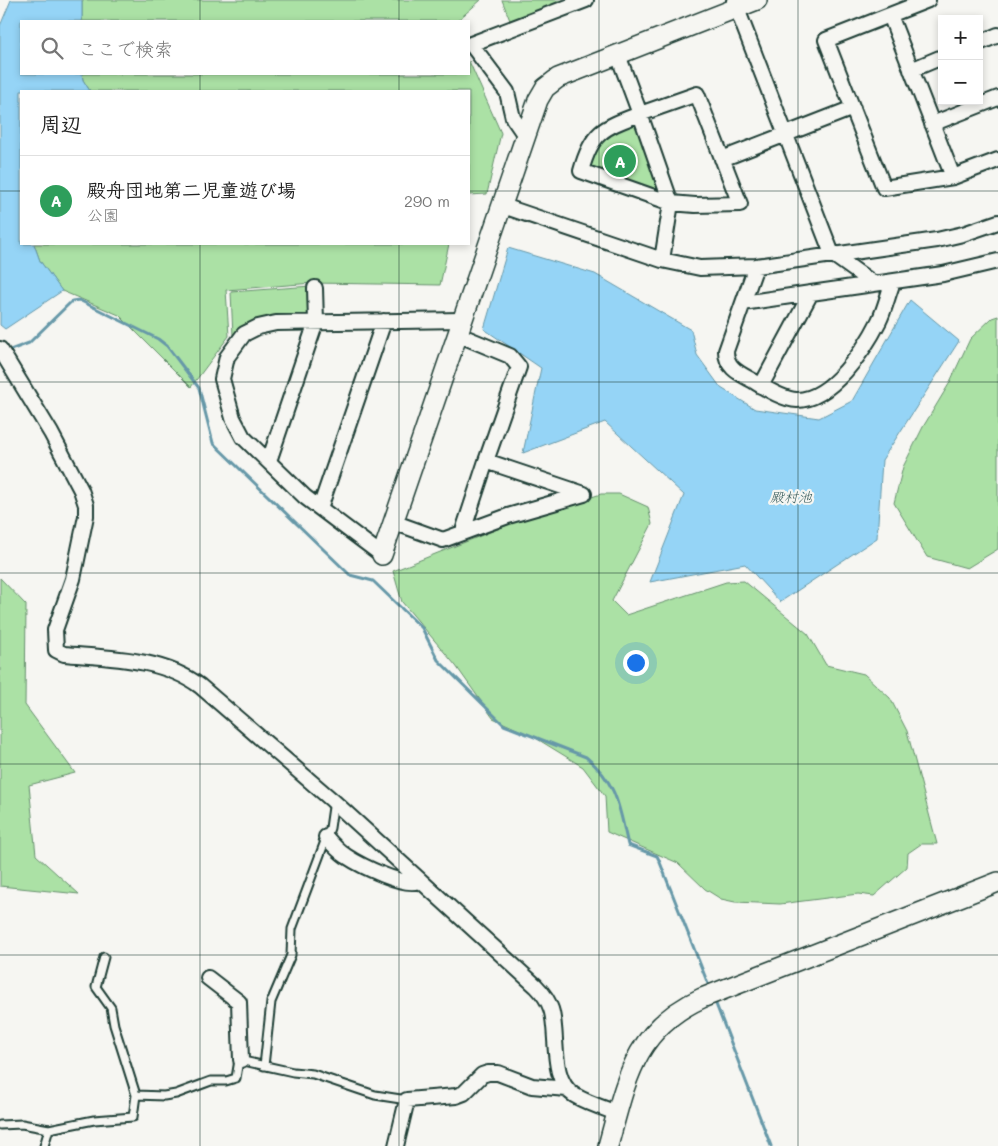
<!DOCTYPE html>
<html lang="ja">
<head>
<meta charset="utf-8">
<style>
  body { margin:0; font-family:Mali,"Klee One",sans-serif; background:#f6f6f6; color:#222 }
  .controls { position:absolute; right:15px; top:15px; display:grid; overflow:hidden; border-radius:0px; box-shadow:0 2px 8px #0003 }
  .controls button { width:45px; height:45px; display:grid; place-items:center; padding:0; border:0; border-bottom:1px solid #e0e0e0; background:#fff; color:#222; font:25px sans-serif }
  .you { position:absolute; left:635px; top:662px; width:18px; height:18px; margin:-12px; border:4px solid #fff; border-radius:50%; background:#1a73e8; box-shadow:0 0 0 8px #1a73e833 }
  .badge { display:grid; place-items:center; width:32px; height:32px; border-radius:50%; background:#1a73e8; color:#fff; font-size:16px; font-weight:700 }
  .pin { position:absolute; translate:-50% -50%; border:2px solid #fff; box-shadow:0 1px 5px #0006 }
  .list { margin:0; padding:0; list-style:none }
  h2 { display:flex; justify-content:space-between; align-items:center; height:65px; margin:0; padding:0 20px; font-size:21px }
  h2 small { font-size:16px; font-weight:400; color:#767676 }
  .list li { display:grid; grid-template-columns:32px 1fr auto; gap:15px; align-items:center; box-sizing:border-box; height:90px; padding:0 20px; border-top:1px solid #e0e0e0 }
  .list b { display:block; font-size:19px; white-space:nowrap }
  .list p { margin:0; font-size:16px; white-space:nowrap; color:#767676 }
  .list em { font-size:16px; font-style:normal; color:#767676 }
  .icon { flex:none; width:28px; height:28px; fill:none; stroke:currentColor; stroke-width:2; stroke-linecap:round; stroke-linejoin:round }
  .map { position:relative; flex:none; width:998px; height:1146px; overflow:hidden }
  .search { position:absolute; background:#fff; box-shadow:0 2px 8px #0003; left:20px; top:20px; width:450px; height:55px; display:flex; align-items:center; gap:12px; box-sizing:border-box; padding:0 18px; border-radius:0px; color:#767676; font-size:19px }
  .panel { position:absolute; background:#fff; box-shadow:0 2px 8px #0003; left:20px; top:90px; width:450px; height:155px; border-radius:0px }
  .map>svg:first-child { display:block }
</style>
</head>
<body>
<div class="map">
<svg width="998" height="1146" viewBox="0 0 998 1146">
  <rect width="100%" height="100%" fill="#f6f6f2"/>
  <filter id="ink" filterUnits="userSpaceOnUse"><feTurbulence type="fractalNoise" baseFrequency=".02" numOctaves="2"/><feDisplacementMap in="SourceGraphic" scale="10" xChannelSelector="R" yChannelSelector="G"/><feConvolveMatrix kernelMatrix="1 2 1 2 8 2 1 2 1" color-interpolation-filters="sRGB"/></filter>
  <g filter="url(#ink)">
    <path fill="#abe1a5" stroke="#658f6c" d="M82,0H481L457,21H82Z
      M502,0H570L511,23Z
      M469,61L501,133L487,194L469,195V91H90L83,80L82,74H469Z
      M633,121L637,123L660,188V193L587,165L601,138Z
      M34,244H449L440,285L313,283L226,290L229,336L191,387L119,315L62,291L40,261Z
      M311,286L312,314L309,316L242,328L233,336L231,292Z
      M998,316V549L967,568L927,557L894,503L903,467L923,427L949,384L970,339L992,318Z
      M601,494H619L648,507L652,524L612,601L626,615L726,582L744,581L808,634L826,665L864,674L890,698L907,731L937,844H921L908,853L907,867L874,896L858,894L780,904L735,902L721,899L705,889L678,863L607,832L605,796L583,767L534,737L493,718L456,666L402,602L393,571L520,520Z
      M0,578L26,605L25,705L75,773L29,785L36,855L79,894L0,886Z"/>
    <path fill="#95d4f6" stroke="#6698a8" d="M11,0H82V21H21V74H82L83,80L90,91H21V244H34L40,261L62,291L5,329L0,325V26Z
      M508,248L595,274L691,330L697,355L721,388L755,409L819,418L852,401L910,300L959,341L882,460L877,538L780,602L745,564L650,582L684,495L605,422L523,453L541,368L484,329Z"/>
    <g fill="none" stroke-linecap="round" stroke-linejoin="round">
      <path stroke="#6698a8" stroke-width="3" d="M5,352L29,343L72,301L79,300L158,339L167,346L199,388L213,443L350,575L373,581L422,628L438,660L504,725L586,757C618,784 619,807 628,845L657,856L659,860L710,989
        M714,999L771,1146"/>
      <defs>
        <path id="lane" d="M264,1066L271,1002L291,955L292,929L330,828L333,807L337,804
          M136,1095L164,1096L176,1094L211,1081H226L236,1078L239,1060L293,1072L313,1074L375,1095L407,1100
          M0,1125L22,1124L49,1129
          M44,1146L49,1129L94,1120L133,1117L136,1095L114,1025L111,1008L96,987L104,957"/>
        <path id="street" d="M928,0L826,40L884,188L953,177L998,160
          M734,1L832,254L874,284
          M890,15L953,177
          M979,43L998,35
          M618,55L640,114C603,128 592,131 581,171L671,203
          M911,70L942,57
          M932,124L998,98
          M526,137L513,118L507,92L471,44L586,0
          M722,159L853,108
          M503,206L662,260L700,268L756,266L937,240L963,234L998,222
          M662,260L671,203L695,205L740,204L697,94L640,114L671,203
          M756,266L726,351C726,369 741,374 755,382C765,388 784,400 797,400C831,400 865,349 879,321C885,309 888,294 893,282
          M743,303L811,293
          M0,349L51,433L81,490L86,505V516L73,579L55,630L56,650L64,654C110,658 163,658 200,686L332,800L536,986C543,993 548,1000 551,1009C559,1033 549,1080 574,1095C587,1103 603,1108 617,1113
          M761,386L811,293L943,274L998,261
          M269,461L316,322L315,288
          M320,508L384,321
          M393,522L443,540L508,516L584,494L486,461L519,367L510,356L457,334
          M463,531L486,461
          M382,555L305,497L243,437L233,418L222,379L227,357L244,334L258,327L276,323L462,320
          M326,837C332,844 338,851 346,856C358,864 408,890 420,880
          M208,978L239,1002L241,1060
          M396,1146L407,1100L456,1096L464,1093L482,1075L488,1073H498L532,1086L567,1089"/>
        <path id="secondary" d="M382,555L538,100L545,88L558,78L757,0
          M608,1146C626,1081 634,1029 702,998L998,882"/>
      </defs>
      <use href="#lane" stroke="#1f3d34" stroke-width="11"/>
      <use href="#street" stroke="#1f3d34" stroke-width="18"/>
      <use href="#secondary" stroke="#1f3d34" stroke-width="22"/>
      <use href="#lane" stroke="#f6f6f2" stroke-width="7"/>
      <use href="#street" stroke="#f6f6f2" stroke-width="14"/>
      <use href="#secondary" stroke="#f6f6f2" stroke-width="19"/>
    </g>
  </g>
  <path fill="none" stroke="#1f3d34" stroke-width="1" stroke-opacity="0.55" d="M200,0V21M399,0V21M599,0V1146M798,0V1146M200,74V91M399,74V91M0,191H21M469,191H998M200,244V1146M399,244V1146M0,382H998M0,573H998M0,764H998M0,955H998"/>
  <g text-anchor="middle" dominant-baseline="central" stroke-width="4.5" stroke-linejoin="round" paint-order="stroke">
    <g font-size="14" font-style="italic" fill="#375b5b" stroke="#f6f6f2">
      <text x="791" y="496">殿村池</text>
    </g>
  </g>
</svg>
<div class="controls">
<button>+</button>
<button>−</button>
</div>
<div class="you"></div>
<div class="pin badge" style="left:620px;top:161px;background:#2e9e5b">A</div>
<div class="search"><svg class="icon" aria-label="search" viewBox="0 0 24 24"><circle cx="10" cy="10" r="6"/><path d="M15 15l6 6"/></svg>ここで検索</div>
<section class="panel">
<h2>周辺<small></small></h2>
<ul class="list">
<li><span class="badge" style="background:#2e9e5b">A</span><div><b>殿舟団地第二児童遊び場</b><p>公園</p></div><em>290 m</em></li>
</ul>
</section>
</div>
</body>
</html>
